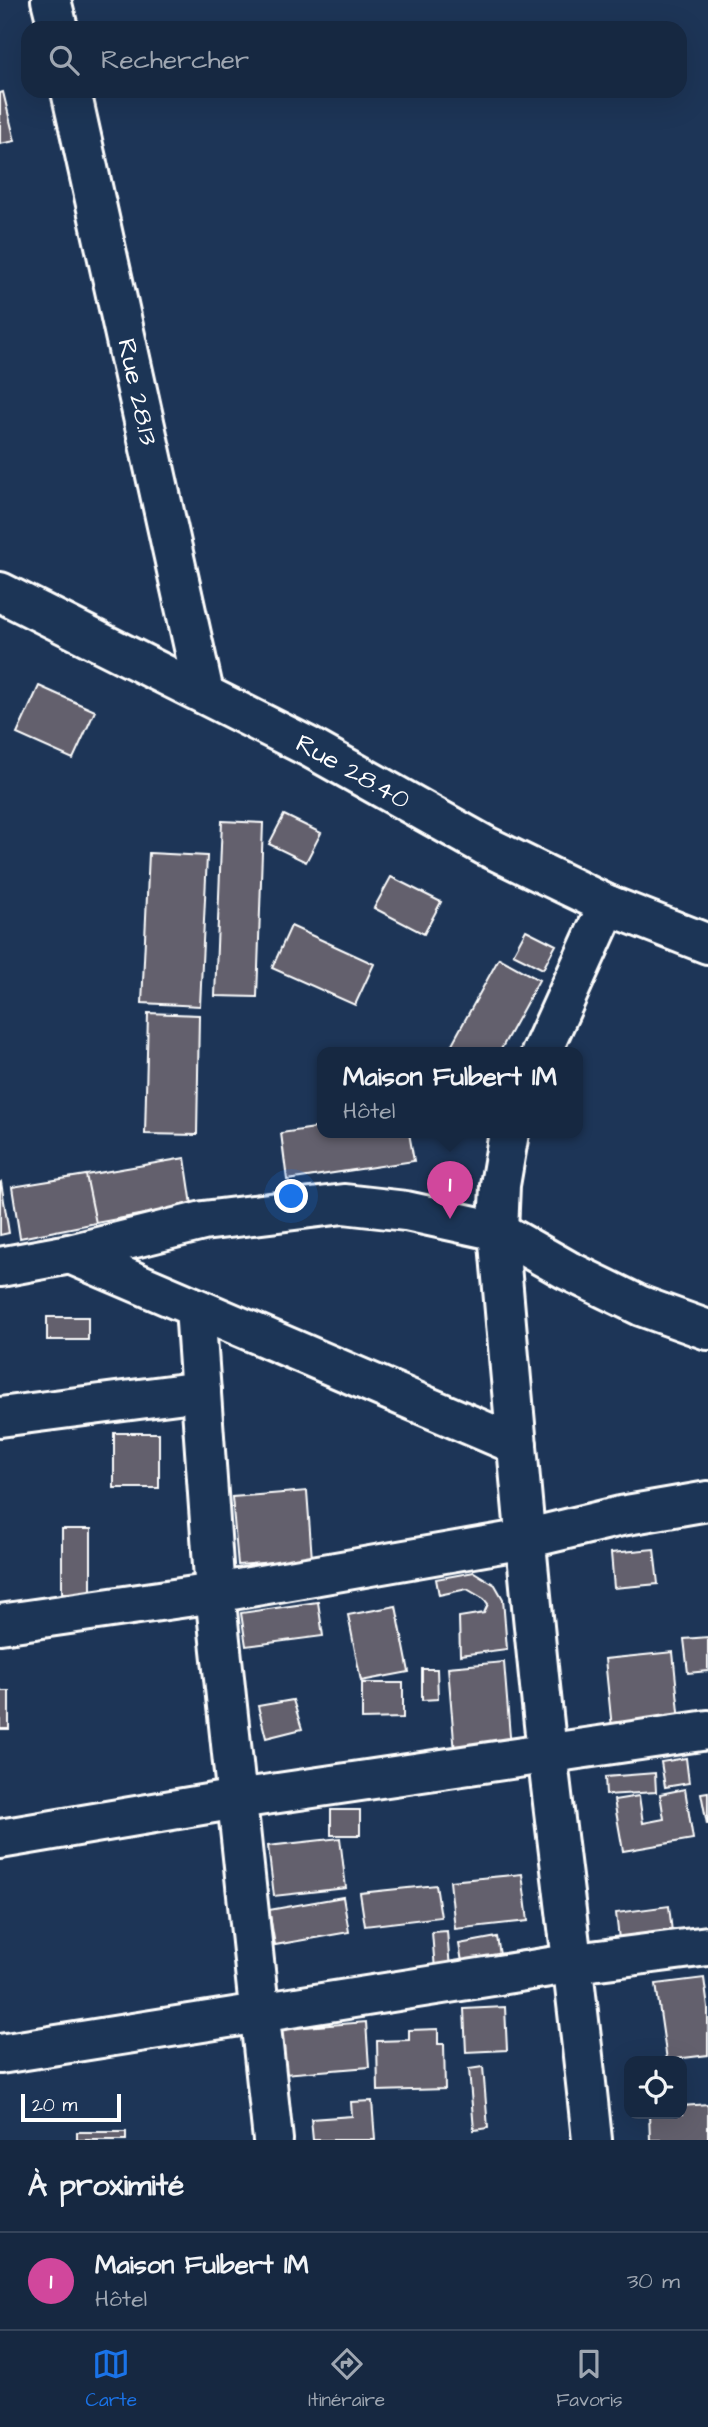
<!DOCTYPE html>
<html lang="fr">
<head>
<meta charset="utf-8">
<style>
  body { margin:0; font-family:"Architects Daughter",sans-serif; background:#1f3048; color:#f1f3f6 }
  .controls { position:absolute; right:21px; bottom:21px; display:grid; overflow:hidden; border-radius:14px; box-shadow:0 7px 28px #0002 }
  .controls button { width:63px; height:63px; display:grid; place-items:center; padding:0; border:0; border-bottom:2px solid #35445a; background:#162841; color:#f1f3f6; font:35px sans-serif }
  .scale { position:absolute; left:21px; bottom:18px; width:100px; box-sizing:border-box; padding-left:7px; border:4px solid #fff; border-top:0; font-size:19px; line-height:24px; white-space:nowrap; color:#fff; -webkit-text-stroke:5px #1d3557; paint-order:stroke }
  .you { position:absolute; left:292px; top:1197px; width:24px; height:24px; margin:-18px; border:5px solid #fff; border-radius:50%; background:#1a73e8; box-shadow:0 0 0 10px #1a73e833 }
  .badge { display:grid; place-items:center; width:46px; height:46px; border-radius:50%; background:#1a73e8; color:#fff; font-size:23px; font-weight:700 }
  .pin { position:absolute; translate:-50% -58px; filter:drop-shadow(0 2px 4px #0008) }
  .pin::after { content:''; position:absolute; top:37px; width:24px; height:21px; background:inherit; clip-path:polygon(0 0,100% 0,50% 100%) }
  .popup { position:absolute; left:317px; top:1047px; width:266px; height:91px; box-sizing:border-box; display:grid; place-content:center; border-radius:14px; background:#162841; filter:drop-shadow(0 2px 5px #0005); font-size:23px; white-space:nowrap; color:#9ea6b1 }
  .popup b { font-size:26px; color:#f1f3f6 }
  .popup::after { content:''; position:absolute; left:50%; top:100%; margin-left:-14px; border:14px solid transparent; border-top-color:#162841 }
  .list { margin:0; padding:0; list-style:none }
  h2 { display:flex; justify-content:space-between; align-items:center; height:91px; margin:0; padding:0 28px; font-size:30px }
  h2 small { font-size:23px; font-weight:400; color:#9ea6b1 }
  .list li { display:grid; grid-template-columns:46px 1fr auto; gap:21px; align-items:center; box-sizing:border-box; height:98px; padding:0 28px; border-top:2px solid #35445a }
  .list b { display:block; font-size:26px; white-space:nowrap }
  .list p { margin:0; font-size:23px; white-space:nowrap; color:#9ea6b1 }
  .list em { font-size:23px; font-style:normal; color:#9ea6b1 }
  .icon { flex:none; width:38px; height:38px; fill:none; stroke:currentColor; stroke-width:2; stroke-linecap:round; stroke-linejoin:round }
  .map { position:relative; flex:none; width:708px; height:2140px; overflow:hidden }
  .search { position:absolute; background:#162841; box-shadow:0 7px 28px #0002; left:21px; right:21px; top:21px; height:77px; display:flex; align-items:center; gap:18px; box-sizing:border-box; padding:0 24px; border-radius:21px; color:#9ea6b1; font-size:26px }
  .sheet { height:189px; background:#162841 }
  nav { display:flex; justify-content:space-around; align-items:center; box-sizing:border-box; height:98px; border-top:2px solid #35445a; background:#162841; font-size:19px; color:#9ea6b1 }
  nav a { display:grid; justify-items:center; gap:4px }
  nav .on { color:#1a73e8 }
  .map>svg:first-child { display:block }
</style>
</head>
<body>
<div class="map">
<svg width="708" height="2140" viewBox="0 0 708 2140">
  <rect width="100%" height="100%" fill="#1d3557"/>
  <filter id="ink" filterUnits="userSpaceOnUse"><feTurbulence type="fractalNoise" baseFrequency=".0143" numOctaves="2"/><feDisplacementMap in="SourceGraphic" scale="14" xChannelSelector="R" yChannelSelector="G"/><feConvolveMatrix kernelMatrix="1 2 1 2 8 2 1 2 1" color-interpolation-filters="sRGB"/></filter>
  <g filter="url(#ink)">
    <path fill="#63606d" stroke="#fff" stroke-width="2" d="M3,92L15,141L0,144V93Z
      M39,686L95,711L73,759L17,734Z
      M284,815L321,833L306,862L269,844Z
      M222,821L263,823L257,997L215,996Z
      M149,853L207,856L200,1006L142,1003Z
      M391,877L441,902L424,934L374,908Z
      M291,926L374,964L355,1005L272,968Z
      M526,930L556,945L543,969L513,954Z
      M499,958L539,980L499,1053H447Z
      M148,1013L199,1015L197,1135L145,1134Z
      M322,1127V1133H409L414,1161L287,1180L281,1133Z
      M185,1158L192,1205L96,1223L86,1175Z
      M86,1175L96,1223L20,1238L12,1187Z
      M1,1182L9,1233L0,1235V1183Z
      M47,1317H88V1340H47Z
      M114,1433H159V1488H114Z
      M307,1491L312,1559L238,1565L232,1497Z
      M62,1529H91V1593H62Z
      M654,1549L658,1584L614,1588L611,1553Z
      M474,1572L495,1585L503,1599L507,1649L460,1655L459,1617L484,1613L488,1604L484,1599L467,1589L439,1595L436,1579Z
      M318,1602L323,1636L246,1646L241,1613Z
      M396,1606L409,1672L361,1681L348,1615Z
      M708,1637V1671L688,1673L684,1639Z
      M673,1652L680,1722L612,1728L605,1659Z
      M504,1662L511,1749L455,1753L448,1667Z
      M422,1669H437L438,1699L422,1700Z
      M362,1683H403V1718L362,1719Z
      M0,1691H9V1729H0Z
      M293,1700L302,1729L266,1738L258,1706Z
      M686,1758L689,1783L665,1787L661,1762Z
      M655,1773L656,1792L606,1795L605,1777Z
      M685,1789L693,1839L623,1851L614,1800L639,1796L643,1823L664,1819L660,1794Z
      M708,1792V1824H707L701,1793Z
      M331,1810H360V1835H331Z
      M340,1838L346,1888L274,1896L268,1846Z
      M522,1874L528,1921L455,1929L450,1881Z
      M436,1885L441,1917L365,1926L360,1893Z
      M343,1897L349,1932L275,1945L269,1910Z
      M669,1906L672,1932L619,1939L616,1913Z
      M447,1931L450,1969L435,1970L432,1932Z
      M497,1937L500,1955L462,1962L459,1944Z
      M704,1978L708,2008V2055L667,2060L656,1984Z
      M505,2007L507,2050L466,2052L464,2009Z
      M366,2022L369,2067L284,2074L281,2029Z
      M438,2029V2044H444L445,2089L378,2091L377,2041L409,2040V2030Z
      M483,2067L488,2128L474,2130L469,2069Z
      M372,2101L375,2140H313L311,2119L352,2116L351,2102Z
      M708,2104V2140H650L649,2114H682V2106Z
      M77,2132H126V2140H77Z"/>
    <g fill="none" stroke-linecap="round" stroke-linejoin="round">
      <defs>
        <g id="minor">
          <path d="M51,0L58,28"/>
          <path id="s1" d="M71,91L204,693"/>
          <path id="s2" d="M0,592L309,747L486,846L608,905L708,944"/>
          <path d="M541,1053L608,905"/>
          <path d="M509,1133L500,1185L498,1231C513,1405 528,1579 547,1752C562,1881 579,2010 592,2140"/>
          <path d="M70,1254L517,1445"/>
          <path d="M0,1267L70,1254L203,1221L344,1204L406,1211L498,1231L567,1270L641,1306L708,1330"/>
          <path d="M195,1308L215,1593L273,2140"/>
          <path d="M0,1417L201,1391"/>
          <path d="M0,1624L215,1593L525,1539L621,1516L708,1501"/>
          <path d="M0,1839L237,1799L708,1730"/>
          <path d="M0,2054L575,1963L708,1946"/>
        </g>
      </defs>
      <use href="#minor" stroke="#fff" stroke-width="44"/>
      <use href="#minor" stroke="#1d3557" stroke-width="38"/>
    </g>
  </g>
  <g text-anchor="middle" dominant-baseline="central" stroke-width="5" stroke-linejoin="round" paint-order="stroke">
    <g font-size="26" fill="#fff" stroke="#1d3557">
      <text stroke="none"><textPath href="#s1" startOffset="308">Rue 28.13</textPath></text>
      <text stroke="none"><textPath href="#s2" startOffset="396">Rue 28.40</textPath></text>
    </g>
  </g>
</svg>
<div class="controls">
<button><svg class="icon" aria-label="locate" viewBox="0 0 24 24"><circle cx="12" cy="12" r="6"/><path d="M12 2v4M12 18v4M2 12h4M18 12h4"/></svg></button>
</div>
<div class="scale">20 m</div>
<div class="you"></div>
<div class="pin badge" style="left:450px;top:1219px;background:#d1479c">1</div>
<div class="popup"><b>Maison Fulbert 1M</b>Hôtel</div>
<div class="search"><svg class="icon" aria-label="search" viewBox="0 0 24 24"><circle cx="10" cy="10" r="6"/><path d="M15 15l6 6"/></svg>Rechercher</div>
</div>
<section class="sheet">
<h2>À proximité<small></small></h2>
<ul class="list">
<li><span class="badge" style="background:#d1479c">1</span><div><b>Maison Fulbert 1M</b><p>Hôtel</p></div><em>30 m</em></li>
</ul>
</section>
<nav>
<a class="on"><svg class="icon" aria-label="map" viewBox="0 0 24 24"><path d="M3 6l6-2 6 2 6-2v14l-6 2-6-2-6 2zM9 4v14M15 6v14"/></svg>Carte</a>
<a><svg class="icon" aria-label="directions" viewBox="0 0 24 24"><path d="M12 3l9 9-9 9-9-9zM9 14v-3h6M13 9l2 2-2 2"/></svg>Itinéraire</a>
<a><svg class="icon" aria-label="saved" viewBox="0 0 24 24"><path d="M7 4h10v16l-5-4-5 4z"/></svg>Favoris</a>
</nav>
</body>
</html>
